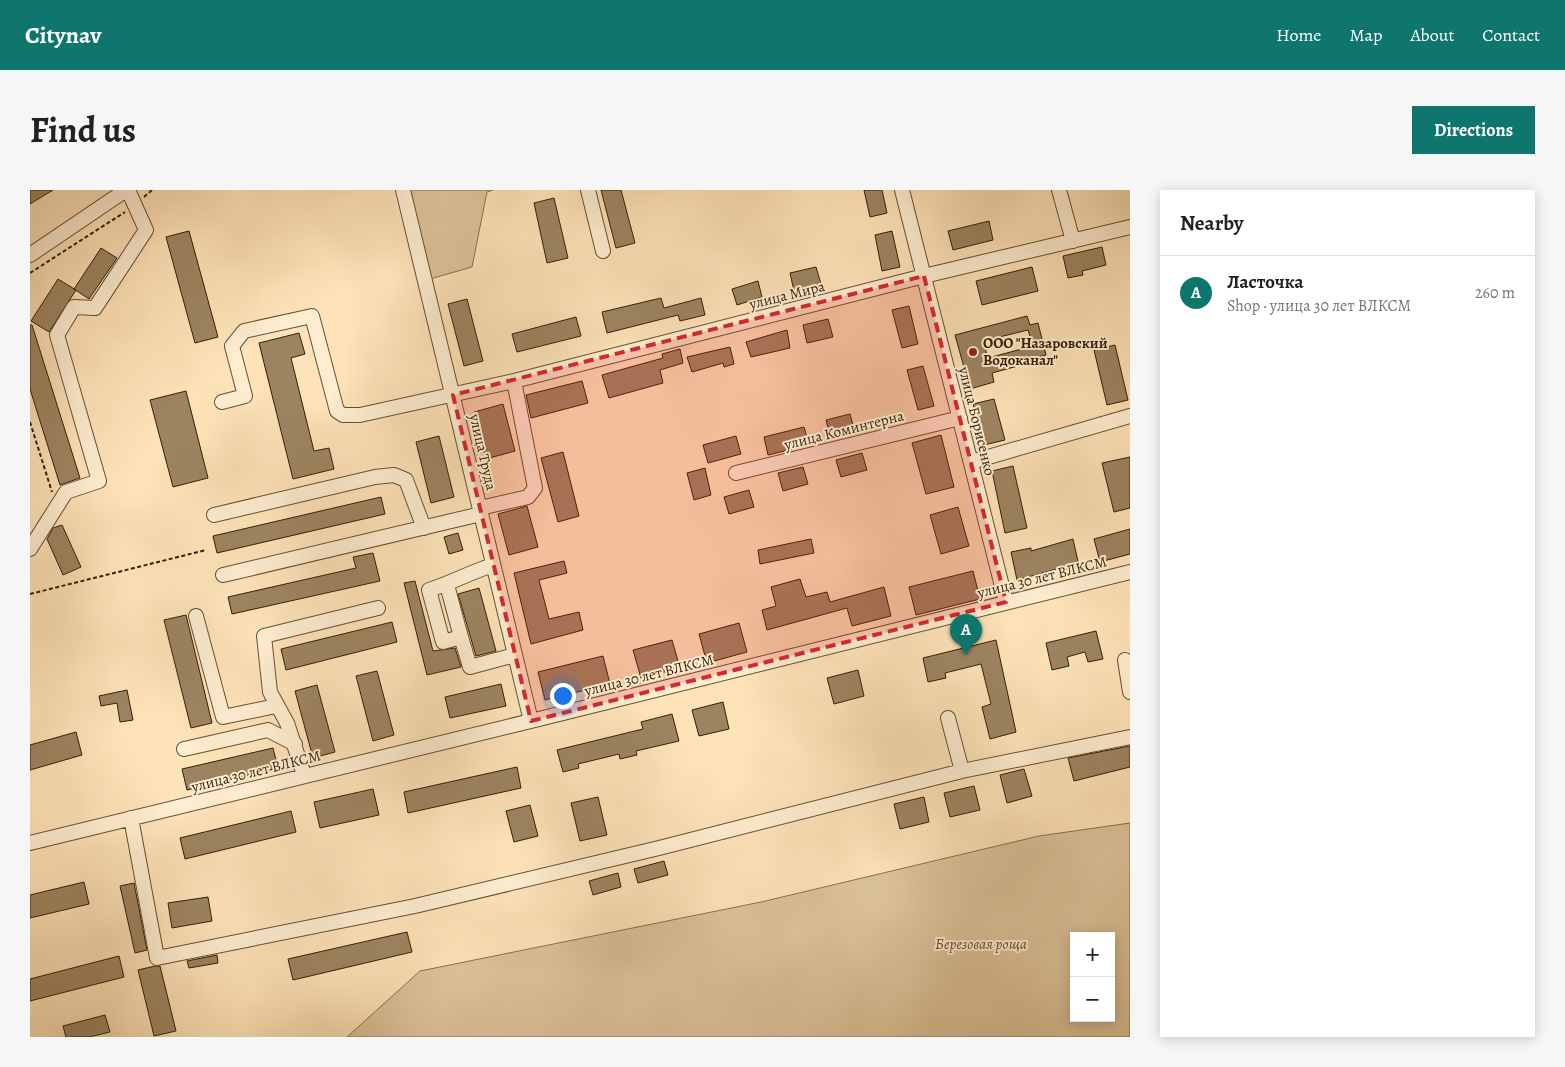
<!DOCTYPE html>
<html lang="en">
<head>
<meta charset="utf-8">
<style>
  body { margin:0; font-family:Alegreya,serif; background:#f6f6f6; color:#222 }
  .controls { position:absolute; right:15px; bottom:15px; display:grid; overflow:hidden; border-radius:0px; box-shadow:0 2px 12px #0003 }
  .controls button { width:45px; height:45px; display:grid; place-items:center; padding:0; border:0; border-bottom:1px solid #e0e0e0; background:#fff; color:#222; font:25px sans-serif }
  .you { position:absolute; left:532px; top:505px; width:18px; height:18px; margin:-12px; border:4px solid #fff; border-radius:50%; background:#1a73e8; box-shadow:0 0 0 8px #1a73e833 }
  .badge { display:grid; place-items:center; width:32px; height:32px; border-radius:50%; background:#0f766e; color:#fff; font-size:16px; font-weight:700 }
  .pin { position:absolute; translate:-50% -41px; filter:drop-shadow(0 1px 2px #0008) }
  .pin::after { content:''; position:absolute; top:26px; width:18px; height:15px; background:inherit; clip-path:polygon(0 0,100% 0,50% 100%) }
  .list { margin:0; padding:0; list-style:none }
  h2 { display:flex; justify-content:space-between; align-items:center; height:65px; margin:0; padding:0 20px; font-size:21px }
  h2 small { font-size:16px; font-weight:400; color:#767676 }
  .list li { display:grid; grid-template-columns:32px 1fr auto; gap:15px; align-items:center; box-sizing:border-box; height:75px; padding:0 20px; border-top:1px solid #e0e0e0 }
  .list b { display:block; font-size:19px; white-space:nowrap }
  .list p { margin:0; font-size:16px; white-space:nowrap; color:#767676 }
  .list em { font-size:16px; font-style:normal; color:#767676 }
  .map { position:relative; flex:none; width:1100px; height:847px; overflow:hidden; border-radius:0px }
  header { display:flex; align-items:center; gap:30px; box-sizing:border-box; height:70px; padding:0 25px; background:#0f766e; color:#fff }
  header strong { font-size:24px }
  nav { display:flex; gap:28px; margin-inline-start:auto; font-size:18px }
  .intro { display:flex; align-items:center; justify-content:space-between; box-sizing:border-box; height:120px; padding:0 30px }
  h1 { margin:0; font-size:35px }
  .button { padding:12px 22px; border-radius:0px; background:#0f766e; color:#fff; font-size:18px; font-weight:700 }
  main { display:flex; gap:30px; padding:0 30px }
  aside { flex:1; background:#fff; border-radius:0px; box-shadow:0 2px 12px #0003 }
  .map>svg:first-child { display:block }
</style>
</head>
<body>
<header>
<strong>Citynav</strong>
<nav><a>Home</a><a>Map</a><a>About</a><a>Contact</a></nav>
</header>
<div class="intro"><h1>Find us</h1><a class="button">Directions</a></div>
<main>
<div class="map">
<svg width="1100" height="847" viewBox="0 0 1100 847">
  <rect width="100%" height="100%" fill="#fee3b8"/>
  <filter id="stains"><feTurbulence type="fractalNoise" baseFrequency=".004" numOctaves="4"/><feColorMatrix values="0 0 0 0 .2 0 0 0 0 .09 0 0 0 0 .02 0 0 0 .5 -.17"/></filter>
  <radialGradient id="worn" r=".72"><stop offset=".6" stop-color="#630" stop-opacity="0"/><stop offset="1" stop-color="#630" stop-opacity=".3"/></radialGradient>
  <path fill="#dcc299" stroke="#88704e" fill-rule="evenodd" d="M378,0H463L457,2L442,77L400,89Z
    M1100,633V847H317L390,781L731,712L1009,646ZM1044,746H1081V828H1044Z"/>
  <path fill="#9d8461" stroke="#341e03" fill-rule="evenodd" d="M0,0H23L0,14Z
    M571,0H591L605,53L586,58Z
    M834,0H852L857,23L840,27Z
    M524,8L538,68L517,73L504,13Z
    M959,31L963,50L923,60L918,41Z
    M159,41L188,147L165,153L136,47Z
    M862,41L870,77L852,81L845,45Z
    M1072,57L1076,75L1052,81L1053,85L1038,88L1033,66Z
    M71,58L87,68L59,109L44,99Z
    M786,77L791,94L764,101L760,83Z
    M1002,77L1008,101L952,115L946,91Z
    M28,89L46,100L19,142L1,131Z
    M728,91L732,107L707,115L702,99Z
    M631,108L634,118L671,108L675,125L650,131L648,125L577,143L572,122Z
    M437,109L453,171L434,176L418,114Z
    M879,116L888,154L872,158L862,120Z
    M997,126L1000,135L1008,133L1016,165L994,170L995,174L962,183L964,192L940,199L925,145ZM998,140L1003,156L958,168L953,151Z
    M546,127L551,146L487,162L482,144Z
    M798,129L803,147L777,153L773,135Z
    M0,135H2L50,288L30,295L0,199Z
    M757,140L760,158L721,167L716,152Z
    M269,143L275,164L261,168L284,261L299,258L304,279L263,289L229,153Z
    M1085,155L1098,210L1077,215L1064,160Z
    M700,157L704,174L694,177L693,173L662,182L657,167Z
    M650,159L653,173L630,180L633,193L579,208L572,185L633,168L632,164Z
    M893,176L904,216L888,220L877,180Z
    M552,191L558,213L501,228L496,205Z
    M156,201L178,288L143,297L120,210Z
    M964,209L975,250L954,255L943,214Z
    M473,214L485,261L456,269L444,222Z
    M820,224L825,242L801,249L796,230Z
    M774,237L779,255L738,265L734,247Z
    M911,245L924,297L896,304L882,253Z
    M409,246L424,307L401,313L386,252Z
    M706,246L711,264L678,273L673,255Z
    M533,262L549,326L528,332L511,268Z
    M832,263L837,280L811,287L806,270Z
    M1100,267V318L1084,322L1072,273Z
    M983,276L997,338L975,343L962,281Z
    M773,277L778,294L753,301L748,283Z
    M675,278L681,305L664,310L657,283Z
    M719,300L724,317L699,324L694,307Z
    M351,307L355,324L187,363L183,346Z
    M497,316L508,357L479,365L468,324Z
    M928,317L939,356L911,364L900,325Z
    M32,335L51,377L33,385L17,349L23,338Z
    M1100,339V364L1070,372L1064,349Z
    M428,343L433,360L419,364L414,347Z
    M781,349L784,363L730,374L728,360Z
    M1043,349L1049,376L1034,380V377L987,390L981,362L1001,358V361Z
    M343,363L350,391L202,424L198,407L326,378L323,367Z
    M534,371L537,383L509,390L519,429L549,422L553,440L501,454L484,383Z
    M943,381L950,409L886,425L879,397Z
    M770,389L776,407L797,402L800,412L854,397L861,426L822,436L817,418L737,440L732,420L746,416L741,397Z
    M385,391L403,461L425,458L431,477L397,485L374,393Z
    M449,398L466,461L446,466L428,404Z
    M156,425L182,533L161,538L134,430Z
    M362,432L367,452L256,480L251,459Z
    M709,433L717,462L677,473L669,444Z
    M1066,441L1073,469L1058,472L1055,462L1037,467L1039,476L1022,480L1016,453Z
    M642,450L650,478L611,488L603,460Z
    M966,450L986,542L960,549L952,517L961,514L951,474L915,483L916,488L898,492L893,468Z
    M573,466L580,494L515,510L508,482Z
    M828,480L834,506L804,514L797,488Z
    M347,481L364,545L343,551L326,486Z
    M471,494L476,516L420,528L415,507Z
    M287,495L305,562L283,568L265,501Z
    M97,500L103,530L90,532L87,513L71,516L69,506Z
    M693,512L699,539L669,546L662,520Z
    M642,524L649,551L606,561L607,565L590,569L589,564L548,574L549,578L533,582L527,560L613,539L611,532Z
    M46,542L52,565L0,580V555Z
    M1100,556V577L1044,591L1038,568Z
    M243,558L248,578L157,600L152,579Z
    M487,577L491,598L378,623L374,602Z
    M994,579L1002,606L977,613L970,585Z
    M944,596L950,620L920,627L914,603Z
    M343,599L349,625L290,638L284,612Z
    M568,607L577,645L550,651L541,613Z
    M894,607L899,632L870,639L864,614Z
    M500,615L508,646L484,652L476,621Z
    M261,621L266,642L155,669L150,648Z
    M634,671L638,685L608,693L604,679Z
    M588,683L591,697L563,705L559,691Z
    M54,692L59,714L0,728V705Z
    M104,693L117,760L105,763L90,696Z
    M178,707L182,731L142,738L138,713Z
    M377,742L382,762L263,790L258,769Z
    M187,765L188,773L159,778L157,771Z
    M89,766L94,787L0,811V789Z
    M125,776H130L146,841L124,846L108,780Z
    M75,825L80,842L59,847H36L33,836Z"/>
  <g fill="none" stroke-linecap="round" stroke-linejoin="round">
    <defs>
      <path id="minor" d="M373,0L501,531
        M558,0L573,61
        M872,0L976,412
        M1029,0L1043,51
        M0,65L96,0
        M192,212L215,206L202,156L214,141L282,126L307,221L313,225H330L484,191L894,86L1100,37
        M941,272L1100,226
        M706,283L930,228
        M450,318L498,307L505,298L484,191
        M184,325L345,287L364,285L376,290L394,338
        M0,359L36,302L69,291L27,145L44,117L65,118L116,40L98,0
        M463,375C441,382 421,393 399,400L413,452L431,447L440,477L485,465
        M193,385L451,324
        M417,395L431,447
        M166,426L193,527L246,516
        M1095,470L1100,502
        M918,528L932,581
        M154,559L238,540L265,554
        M274,585L257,533L240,502L234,446L348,418
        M101,628L127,768L385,716L629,658L932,581L1100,547
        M0,653L501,531L1100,382"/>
    </defs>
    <use href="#minor" stroke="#664f30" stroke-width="16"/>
    <path stroke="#341e03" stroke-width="2" stroke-dasharray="4 2.5" stroke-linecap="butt" d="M114,7L122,0
      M0,83L95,22
      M0,232L22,302
      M0,404L176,360"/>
    <use href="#minor" stroke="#feedd1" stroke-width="14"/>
  </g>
  <path fill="#d62828" fill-opacity="0.2" stroke="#d62828" stroke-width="4" stroke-dasharray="10 6" stroke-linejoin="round" d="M894,86L976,412L501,531L423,205Z"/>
  <circle fill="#8f2418" stroke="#feedd1" stroke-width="2" cx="943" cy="162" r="5"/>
  <g text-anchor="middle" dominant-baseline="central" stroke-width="4" stroke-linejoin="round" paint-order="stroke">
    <g font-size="15" fill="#341e03" stroke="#feedd1">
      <text transform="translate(757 105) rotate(-14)">улица Мира</text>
      <text transform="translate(947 231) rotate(76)">улица Борисенко</text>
      <text transform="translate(814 240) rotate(-14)">улица Коминтерна</text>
      <text transform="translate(453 262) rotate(77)">улица Труда</text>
      <text transform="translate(1012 387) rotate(-14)">улица 30 лет ВЛКСМ</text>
      <text transform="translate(619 485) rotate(-14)">улица 30 лет ВЛКСМ</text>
      <text transform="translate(226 581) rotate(-14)">улица 30 лет ВЛКСМ</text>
    </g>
    <g font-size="15" font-weight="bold" fill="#341e03" stroke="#feedd1" text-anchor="start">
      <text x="953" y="153">ООО "Назаровский<tspan x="953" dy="17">Водоканал"</tspan></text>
    </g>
    <g font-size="15" font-style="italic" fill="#664f30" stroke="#feedd1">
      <text x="951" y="754">Березовая роща</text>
    </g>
  </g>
  <rect width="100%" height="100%" filter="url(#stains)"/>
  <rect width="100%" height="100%" fill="url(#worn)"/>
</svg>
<div class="controls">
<button>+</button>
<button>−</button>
</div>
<div class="you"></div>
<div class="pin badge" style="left:936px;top:465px">A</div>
</div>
<aside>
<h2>Nearby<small></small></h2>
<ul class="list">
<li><span class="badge">A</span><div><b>Ласточка</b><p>Shop · улица 30 лет ВЛКСМ</p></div><em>260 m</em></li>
</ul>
</aside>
</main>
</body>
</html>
